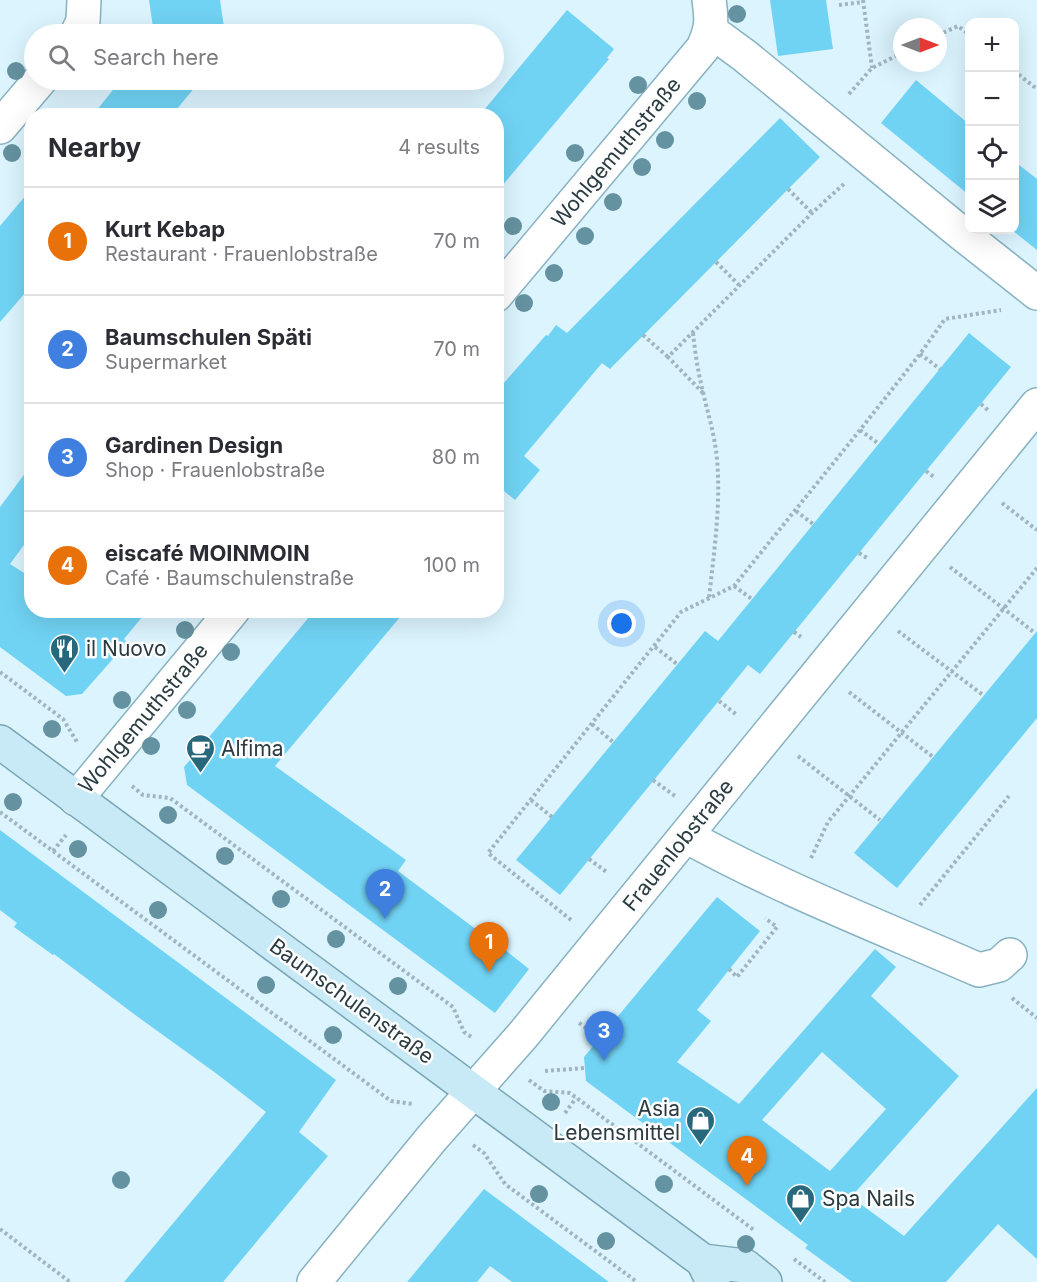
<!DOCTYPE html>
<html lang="en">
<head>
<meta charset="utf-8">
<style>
  body { margin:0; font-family:Inter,sans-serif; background:#f7f7f7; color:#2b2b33 }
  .controls { position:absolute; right:18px; top:18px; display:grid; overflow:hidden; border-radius:12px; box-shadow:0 6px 24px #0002 }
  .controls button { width:54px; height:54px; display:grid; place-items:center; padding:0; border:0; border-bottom:2px solid #e1e1e2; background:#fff; color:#2b2b33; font:30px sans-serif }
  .compass { position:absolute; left:893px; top:18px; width:54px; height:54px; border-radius:50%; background:#fff; box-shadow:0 6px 24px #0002; rotate:90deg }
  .you { position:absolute; left:622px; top:624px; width:21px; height:21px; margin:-15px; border:4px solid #fff; border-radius:50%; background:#1a73e8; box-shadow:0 0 0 9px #1a73e833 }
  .badge { display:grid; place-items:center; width:39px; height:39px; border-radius:50%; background:#1a73e8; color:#fff; font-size:20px; font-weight:700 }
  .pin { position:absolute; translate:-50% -50px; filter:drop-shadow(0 2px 3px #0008) }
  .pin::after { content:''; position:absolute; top:32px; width:21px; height:18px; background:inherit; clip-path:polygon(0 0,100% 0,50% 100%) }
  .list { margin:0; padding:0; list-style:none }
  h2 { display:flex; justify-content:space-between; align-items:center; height:78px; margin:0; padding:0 24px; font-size:26px }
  h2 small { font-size:20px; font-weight:400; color:#7c7c81 }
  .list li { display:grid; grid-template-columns:39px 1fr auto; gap:18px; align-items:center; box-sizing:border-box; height:108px; padding:0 24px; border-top:2px solid #e1e1e2 }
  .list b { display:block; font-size:22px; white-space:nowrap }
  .list p { margin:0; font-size:20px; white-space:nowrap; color:#7c7c81 }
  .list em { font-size:20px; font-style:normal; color:#7c7c81 }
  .icon { flex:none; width:33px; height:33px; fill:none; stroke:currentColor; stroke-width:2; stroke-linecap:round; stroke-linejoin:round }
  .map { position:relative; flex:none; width:1037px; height:1282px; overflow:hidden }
  .search { position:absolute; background:#fff; box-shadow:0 6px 24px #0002; left:24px; top:24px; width:480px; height:66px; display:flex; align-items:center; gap:15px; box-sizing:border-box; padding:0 21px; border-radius:33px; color:#7c7c81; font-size:22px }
  .panel { position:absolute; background:#fff; box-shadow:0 6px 24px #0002; left:24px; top:108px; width:480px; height:510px; border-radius:24px }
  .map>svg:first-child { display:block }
</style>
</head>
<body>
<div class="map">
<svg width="1037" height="1282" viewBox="0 0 1037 1282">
  <rect width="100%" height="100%" fill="#dbf4fe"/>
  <path fill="#71d3f4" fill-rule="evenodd" d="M149,0H220L225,34H154Z
    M770,0H826L833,49L778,56Z
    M567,10L614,49L607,58L609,59L496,193V116H479Z
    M121,80H201L171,116H92Z
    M916,80L969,124V195L881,123Z
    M780,118L820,157L610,369L602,363L524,456L540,470L515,500L499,487L496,490V392L546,335L548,336L556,325L567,333Z
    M1014,161L1037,179V250L1012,230H1014Z
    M32,188V285L0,322V226Z
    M969,333L1011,367L760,674L748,665L560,895L516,860L705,631L718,641Z
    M32,464V534L10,564L32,578V610H148L124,639L127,643L82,694L66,696L0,647V507Z
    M315,610H406L275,766L406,860L398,871L493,942L494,941L529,969L495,1013L187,785L184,767Z
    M1037,631V718L897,888L854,853Z
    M0,830L336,1080L299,1132L328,1156L223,1282H124L266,1112L217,1074L138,1017L54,954L53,955L14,927L17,923L0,910Z
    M717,897L760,931L697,1010L711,1021L677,1062L739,1104L875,949L896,967L871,996L959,1076L851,1197L904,1236L1037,1088V1259L998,1224L946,1282H852L805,1248L808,1245L586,1081L584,1057ZM822,1052L886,1109L830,1171L762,1120Z
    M484,1189L609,1282H512L490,1266L477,1282H407Z"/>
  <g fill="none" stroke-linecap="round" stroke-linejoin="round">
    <defs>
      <path id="minor" d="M711,31L745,56L961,233L1037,293
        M77,34L83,21L84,0
        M0,127L40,80
        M496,295L703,48C712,28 712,21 709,0
        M76,799L233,610
        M686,836C780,888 881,927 979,970L999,965L1010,955
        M314,1282L432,1138L523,1035L1037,405"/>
      <path id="major" d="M0,742L703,1261L713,1282
        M703,1261L745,1266L765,1282"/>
    </defs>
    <use href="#minor" stroke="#88b2c1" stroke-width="36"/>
    <use href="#major" stroke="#79a4b3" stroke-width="36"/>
    <path stroke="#a0b6bf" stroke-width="4" stroke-dasharray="3 3" stroke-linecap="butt" d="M863,0L872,68
      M839,5L863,2
      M938,35L958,26L970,35
      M1014,71L1037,89
      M849,94L872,68L902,53
      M788,189L812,213
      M716,262L739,285
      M693,333C695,352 698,372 703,392C708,414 715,436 717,459C721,505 714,552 709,598
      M643,335L668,357
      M920,354L940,369
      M703,393L668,357L812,213L846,182
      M981,404L989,411
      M860,430L879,444
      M926,471L934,477
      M1002,503L1037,530
      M796,511L813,524
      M859,553L867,558
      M950,567L1035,633
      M734,586L752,599
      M898,631L983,695
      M794,632L801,637
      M655,647L677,664
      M0,672L63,719L77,742
      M849,692L933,757
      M719,701L737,715
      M592,724L613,742
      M798,756L880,820
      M653,780L675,796
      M132,786L143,795L170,798L453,1007L464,1032L473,1038
      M531,800L552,817
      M0,812L391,1101L413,1104
      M53,851L66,835
      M811,858L828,822L1037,568
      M589,859L608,873
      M920,905L1009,796
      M571,920L488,853L681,612L734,586L860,430L920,354L945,319L1001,310
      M729,969L737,977L777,927L765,918
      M1012,998L1037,1018
      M579,1023L600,1038
      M545,1071L585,1068
      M529,1080L544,1091L570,1093L754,1230
      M565,1113L576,1098
      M473,1145L484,1153L505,1184L637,1282
      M0,1229L70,1282
      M794,1259L825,1282"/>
    <use href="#minor" stroke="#fff" stroke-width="33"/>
    <use href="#major" stroke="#c8eaf7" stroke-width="33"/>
  </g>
  <g fill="#6592a0">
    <circle cx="737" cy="14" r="9"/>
    <circle cx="16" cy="71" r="9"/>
    <circle cx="638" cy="85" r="9"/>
    <circle cx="697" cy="101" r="9"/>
    <circle cx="665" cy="140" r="9"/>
    <circle cx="12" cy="153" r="9"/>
    <circle cx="575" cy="153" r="9"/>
    <circle cx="642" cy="167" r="9"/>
    <circle cx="613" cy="202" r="9"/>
    <circle cx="513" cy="226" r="9"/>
    <circle cx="585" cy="236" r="9"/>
    <circle cx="554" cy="273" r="9"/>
    <circle cx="524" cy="303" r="9"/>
    <circle cx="185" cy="630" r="9"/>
    <circle cx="231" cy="652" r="9"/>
    <circle cx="122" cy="700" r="9"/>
    <circle cx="187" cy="710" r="9"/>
    <circle cx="52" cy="729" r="9"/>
    <circle cx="151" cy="746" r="9"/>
    <circle cx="13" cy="802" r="9"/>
    <circle cx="168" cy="815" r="9"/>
    <circle cx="78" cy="849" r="9"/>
    <circle cx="225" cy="856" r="9"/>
    <circle cx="281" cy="899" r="9"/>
    <circle cx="158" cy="910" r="9"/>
    <circle cx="336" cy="939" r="9"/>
    <circle cx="266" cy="985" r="9"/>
    <circle cx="398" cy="986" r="9"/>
    <circle cx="333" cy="1035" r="9"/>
    <circle cx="551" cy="1102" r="9"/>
    <circle cx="121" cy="1180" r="9"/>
    <circle cx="664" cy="1184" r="9"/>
    <circle cx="539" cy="1194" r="9"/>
    <circle cx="606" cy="1241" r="9"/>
    <circle cx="746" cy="1244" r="9"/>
  </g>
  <defs>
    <symbol id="restaurant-pin" viewBox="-11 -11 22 30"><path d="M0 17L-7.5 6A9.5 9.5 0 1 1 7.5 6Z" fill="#27687c" stroke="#fcfdfc"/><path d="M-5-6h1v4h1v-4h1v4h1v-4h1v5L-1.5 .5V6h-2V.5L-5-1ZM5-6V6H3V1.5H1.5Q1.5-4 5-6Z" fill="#fff"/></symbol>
    <symbol id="cafe-pin" viewBox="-11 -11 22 30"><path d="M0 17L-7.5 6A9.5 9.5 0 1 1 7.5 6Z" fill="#27687c" stroke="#fcfdfc"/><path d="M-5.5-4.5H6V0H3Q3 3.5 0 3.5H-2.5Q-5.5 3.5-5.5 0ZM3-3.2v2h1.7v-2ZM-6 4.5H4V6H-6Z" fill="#fff"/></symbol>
    <symbol id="shop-pin" viewBox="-11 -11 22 30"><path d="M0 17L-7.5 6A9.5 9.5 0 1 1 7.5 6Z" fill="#27687c" stroke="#fcfdfc"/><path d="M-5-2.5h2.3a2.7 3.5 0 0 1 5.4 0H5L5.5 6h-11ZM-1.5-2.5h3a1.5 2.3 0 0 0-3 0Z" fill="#fff"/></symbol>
  </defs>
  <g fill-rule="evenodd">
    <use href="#restaurant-pin" x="48" y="632" width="33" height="45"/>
    <use href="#cafe-pin" x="184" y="732" width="33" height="45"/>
    <use href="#shop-pin" x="684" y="1104" width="33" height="45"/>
    <use href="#shop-pin" x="784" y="1182" width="33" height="45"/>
  </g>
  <g text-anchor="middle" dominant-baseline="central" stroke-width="5" stroke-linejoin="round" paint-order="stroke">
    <g font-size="21" fill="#2a3b41" stroke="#fcfdfc">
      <text transform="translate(616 152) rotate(-50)">Wohlgemuthstraße</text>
      <text transform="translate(143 718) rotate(-50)">Wohlgemuthstraße</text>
      <text transform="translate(678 845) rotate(-51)">Frauenlobstraße</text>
      <text transform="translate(352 1001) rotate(36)">Baumschulenstraße</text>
    </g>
    <g font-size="21" fill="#2a3b41" stroke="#fcfdfc" text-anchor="start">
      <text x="86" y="648">il Nuovo</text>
      <text x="221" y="748">Alfima</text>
      <text x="680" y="1108" text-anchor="end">Asia<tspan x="680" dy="24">Lebensmittel</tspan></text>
      <text x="822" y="1198">Spa Nails</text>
    </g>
  </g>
</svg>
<div class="controls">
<button>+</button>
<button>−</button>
<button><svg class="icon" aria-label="locate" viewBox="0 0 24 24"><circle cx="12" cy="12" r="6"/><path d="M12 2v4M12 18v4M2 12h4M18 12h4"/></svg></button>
<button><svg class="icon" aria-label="layers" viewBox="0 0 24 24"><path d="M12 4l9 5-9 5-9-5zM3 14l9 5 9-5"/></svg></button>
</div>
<svg class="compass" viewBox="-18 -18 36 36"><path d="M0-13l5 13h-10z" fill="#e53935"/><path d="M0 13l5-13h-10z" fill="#7c7c81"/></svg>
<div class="you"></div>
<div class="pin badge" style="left:489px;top:972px;background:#e8710a">1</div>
<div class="pin badge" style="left:385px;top:919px;background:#3f7fe0">2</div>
<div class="pin badge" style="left:604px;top:1061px;background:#3f7fe0">3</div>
<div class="pin badge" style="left:747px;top:1186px;background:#e8710a">4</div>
<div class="search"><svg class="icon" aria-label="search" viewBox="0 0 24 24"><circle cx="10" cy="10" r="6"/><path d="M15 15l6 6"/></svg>Search here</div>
<section class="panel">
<h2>Nearby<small>4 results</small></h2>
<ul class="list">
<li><span class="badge" style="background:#e8710a">1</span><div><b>Kurt Kebap</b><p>Restaurant · Frauenlobstraße</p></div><em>70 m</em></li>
<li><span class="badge" style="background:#3f7fe0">2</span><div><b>Baumschulen Späti</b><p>Supermarket</p></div><em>70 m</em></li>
<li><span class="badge" style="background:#3f7fe0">3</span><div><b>Gardinen Design</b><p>Shop · Frauenlobstraße</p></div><em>80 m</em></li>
<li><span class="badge" style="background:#e8710a">4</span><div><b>eiscafé MOINMOIN</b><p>Café · Baumschulenstraße</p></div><em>100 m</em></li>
</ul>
</section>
</div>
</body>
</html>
